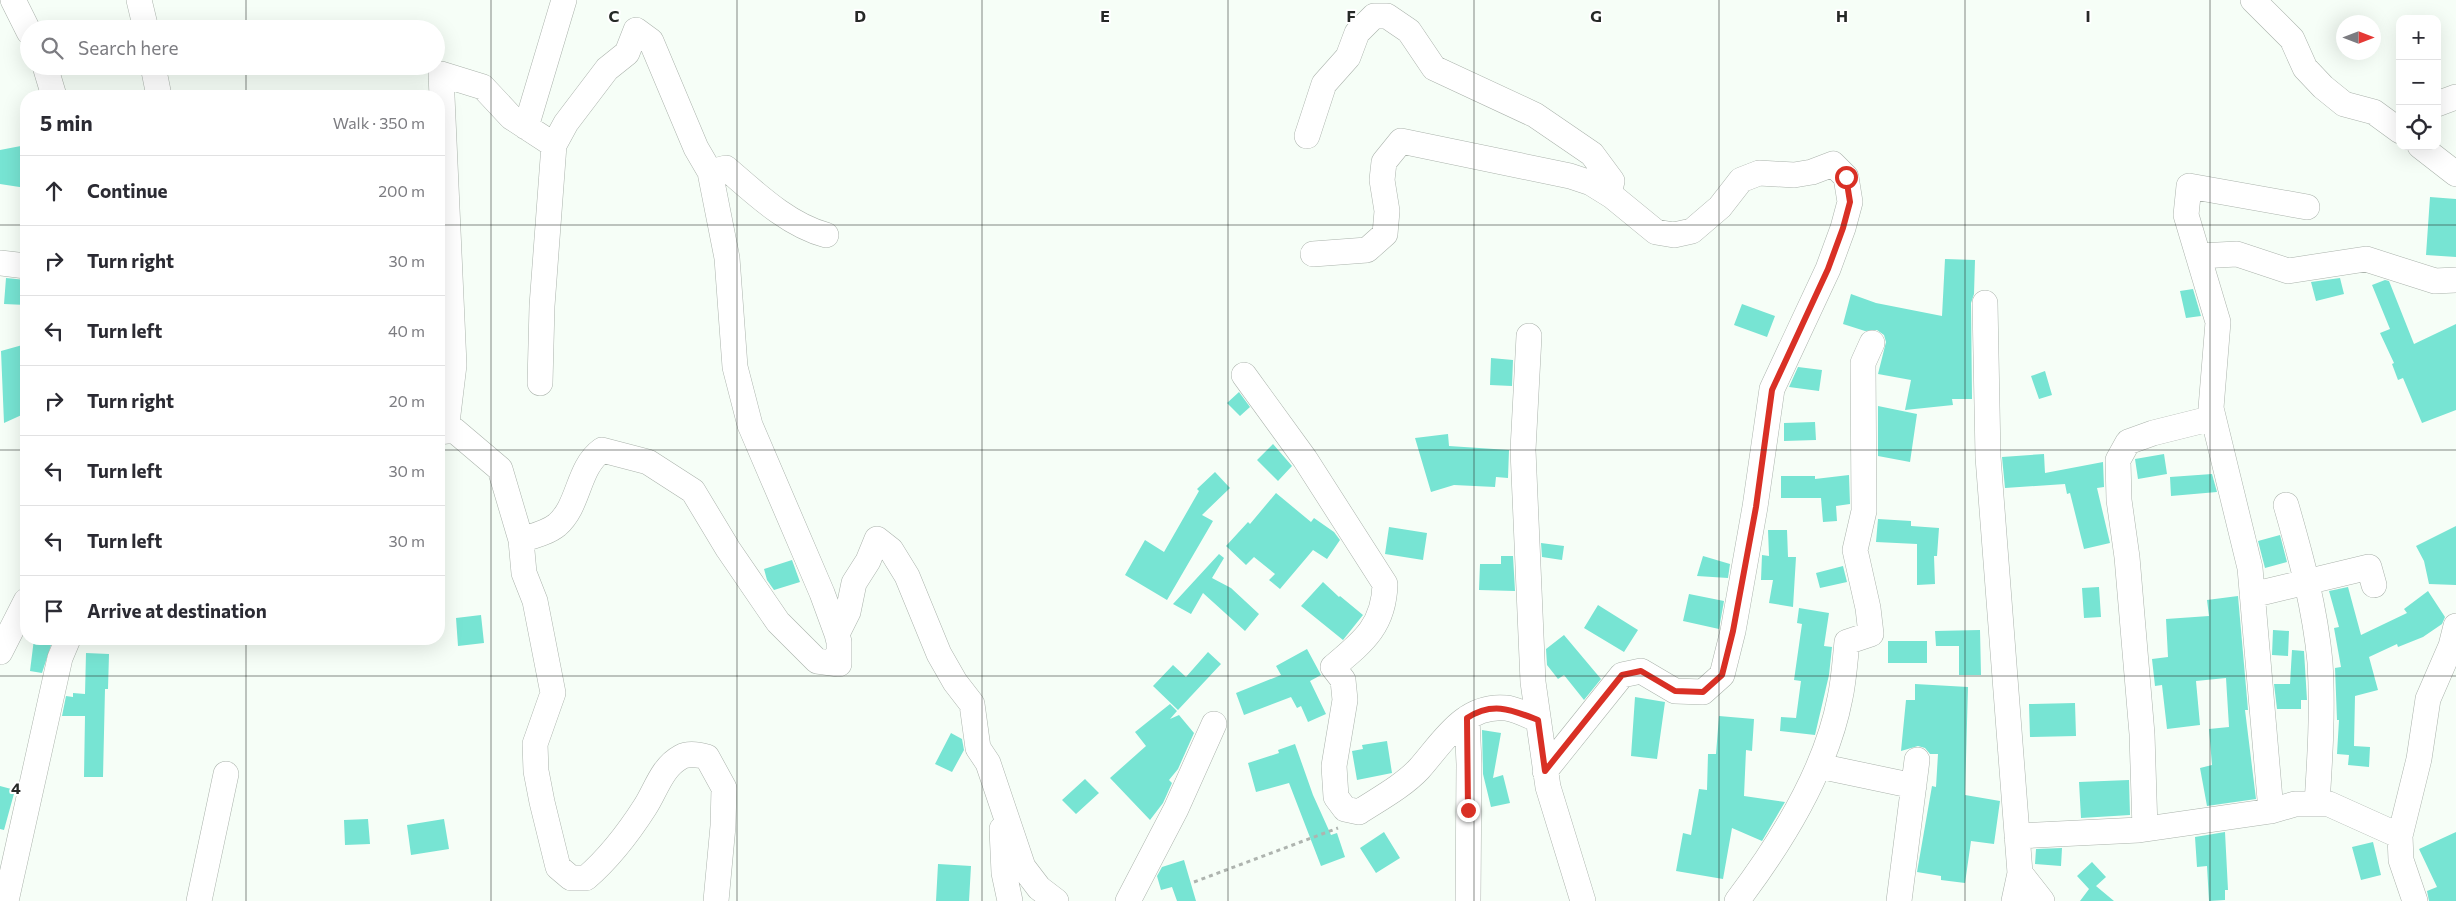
<!DOCTYPE html>
<html lang="en">
<head>
<meta charset="utf-8">
<style>
  body { margin:0; font-family:Commissioner,sans-serif; background:#f7f7f7; color:#2b2b33 }
  .controls { position:absolute; right:15px; top:15px; display:grid; overflow:hidden; border-radius:10px; box-shadow:0 5px 20px #0002 }
  .controls button { width:45px; height:45px; display:grid; place-items:center; padding:0; border:0; border-bottom:1px solid #e1e1e2; background:#fff; color:#2b2b33; font:25px sans-serif }
  .compass { position:absolute; left:2336px; top:15px; width:45px; height:45px; border-radius:50%; background:#fff; box-shadow:0 5px 20px #0002; rotate:90deg }
  .stop { position:absolute; width:15px; height:15px; margin:-11px; border:4px solid #d93025; border-radius:50%; background:#fff }
  .stop.end { background:#d93025; border-color:#fff; box-shadow:0 1px 5px #0008 }
  .list { margin:0; padding:0; list-style:none }
  h2 { display:flex; justify-content:space-between; align-items:center; height:65px; margin:0; padding:0 20px; font-size:21px }
  h2 small { font-size:16px; font-weight:400; color:#7c7c81 }
  .list li { display:grid; grid-template-columns:32px 1fr auto; gap:15px; align-items:center; box-sizing:border-box; height:70px; padding:0 20px; border-top:1px solid #e1e1e2 }
  .list b { display:block; font-size:19px; white-space:nowrap }
  .list em { font-size:16px; font-style:normal; color:#7c7c81 }
  .icon { flex:none; width:28px; height:28px; fill:none; stroke:currentColor; stroke-width:2; stroke-linecap:round; stroke-linejoin:round }
  .map { position:relative; flex:none; width:2456px; height:901px; overflow:hidden }
  .search { position:absolute; background:#fff; box-shadow:0 5px 20px #0002; left:20px; top:20px; width:425px; height:55px; display:flex; align-items:center; gap:12px; box-sizing:border-box; padding:0 18px; border-radius:28px; color:#7c7c81; font-size:19px }
  .panel { position:absolute; background:#fff; box-shadow:0 5px 20px #0002; left:20px; top:90px; width:425px; height:555px; border-radius:20px }
  .map>svg:first-child { display:block }
</style>
</head>
<body>
<div class="map">
<svg width="2456" height="901" viewBox="0 0 2456 901">
  <rect width="100%" height="100%" fill="#f6fef7"/>
  <path fill="#77e4d3" d="M26,145V188L0,184V150Z
    M2430,197L2456,199V257L2426,255Z
    M1945,259L1975,260L1974,294L1971,303L1972,399H1952L1953,405L1905,410L1911,380L1878,374L1886,342L1884,335L1877,330L1865,331L1843,324L1851,294L1876,303L1942,316Z
    M6,278L26,280V305L4,304Z
    M2340,278L2344,294L2316,301L2311,282Z
    M2385,280L2389,281L2414,344L2456,324V410L2422,423L2403,378L2398,380L2392,364L2394,363L2380,333L2390,329L2372,285Z
    M2193,289L2201,316L2186,318L2180,291Z
    M1742,304L1775,316L1767,337L1734,325Z
    M26,344V413L4,423L1,351Z
    M1491,358L1513,360L1512,386L1490,385Z
    M1798,367L1822,370L1819,391L1789,387Z
    M2045,371L2052,395L2039,399L2031,376Z
    M1239,392L1250,407L1240,416L1227,403Z
    M1878,406L1917,414L1910,462L1878,456Z
    M1815,422L1816,440L1784,441V423Z
    M1448,434L1449,446L1509,450L1508,478L1496,477L1495,487L1454,485L1431,492L1415,438Z
    M1273,444L1292,466L1278,481L1257,460Z
    M2044,454L2045,473L2103,462L2104,487L2097,488L2110,543L2084,549L2070,493L2067,494L2065,484L2005,488L2002,457Z
    M2164,454L2167,474L2138,479L2135,459Z
    M1215,472L1230,488L1202,515L1213,521L1167,600L1125,575L1145,540L1164,552L1199,491L1197,489Z
    M2212,474L2217,492L2171,496L2170,477Z
    M1849,475L1850,504L1836,506L1837,521L1823,522L1821,498H1781V476H1815V479Z
    M1276,493L1311,522L1314,518L1334,532L1340,540L1327,559L1313,550L1280,589L1269,580L1275,574L1254,557L1246,565L1226,546L1248,522L1250,524Z
    M1878,519L1911,521V526L1939,528L1937,556H1934L1935,584L1917,585V544L1876,542Z
    M2456,526V585L2429,584L2424,561L2416,546Z
    M1389,527L1427,533L1423,560L1385,554Z
    M1768,530H1787L1788,557H1796L1793,607L1769,603L1773,580H1761L1762,555L1769,556Z
    M2280,535L2287,562L2265,568L2258,541Z
    M1541,543L1564,546L1562,560L1542,557Z
    M1219,554L1224,558L1212,578L1231,588L1259,614L1245,631L1203,593L1191,614L1173,604Z
    M1501,556H1513L1515,591L1479,590L1480,564H1501Z
    M1703,556L1730,564L1728,578L1697,576Z
    M792,560L800,582L774,590L767,580L764,569Z
    M1843,566L1847,582L1820,588L1816,573Z
    M1323,582L1339,597L1340,596L1363,615L1343,640L1301,606Z
    M2099,587L2101,617L2084,618L2082,588Z
    M2348,587L2361,635L2407,613L2404,609L2428,591L2445,617L2442,624L2423,637L2398,647L2397,644L2369,657L2378,690L2355,696L2354,746L2370,747L2369,767L2348,765L2349,755L2337,754L2339,720H2337L2335,668L2341,667L2334,628L2339,627L2329,591Z
    M1689,594L1724,601L1719,629L1683,621Z
    M2238,596L2248,710H2245L2256,799L2207,806L2200,768L2212,765L2209,729L2229,727L2226,678L2196,681L2200,725L2167,729L2162,685L2155,686L2152,659L2168,657L2166,619L2209,616L2207,600Z
    M1598,605L1638,630L1624,652L1584,628Z
    M1799,608L1829,613L1824,646L1832,647L1829,675L1815,735L1780,731L1781,717L1796,718L1801,681L1794,680L1802,624L1797,623Z
    M481,615L484,643L458,646L456,618Z
    M1980,630L1981,675H1959V646H1936L1935,631Z
    M2273,630L2289,631L2288,656L2272,655Z
    M1564,635L1601,679L1584,700L1564,675L1558,679L1547,665L1546,649Z
    M34,639H53L42,673L30,671Z
    M1888,641H1927V663H1888Z
    M1307,649L1321,675L1310,681L1326,714L1308,722L1301,706L1297,708L1291,697L1244,715L1236,693L1281,675L1276,666Z
    M2292,650L2304,651L2307,700H2301V709H2277L2274,684H2290Z
    M1208,652L1221,664L1178,710L1153,686L1173,665L1186,677Z
    M86,653L109,654L108,689H105L103,777H84L85,716H62L66,696L73,697V693L85,694Z
    M1915,684L1968,687L1965,795L2000,801L1994,844L1971,841L1965,883L1941,880V876L1917,872L1932,786L1936,787L1938,754H1930L1925,748L1918,746L1901,751L1906,700H1915Z
    M1635,697L1665,702L1657,759L1631,756Z
    M2075,703L2076,736L2030,737L2029,704Z
    M1170,704L1177,711L1170,719L1179,715L1194,733L1178,769L1169,780L1172,783L1163,803L1150,820L1110,778L1146,746L1135,732Z
    M1719,716L1754,719L1752,751L1746,750L1744,796L1785,802L1762,841L1732,828L1723,879L1676,871L1683,833L1691,835L1699,789L1707,790L1708,754H1716Z
    M1482,730L1501,733L1493,778L1503,775L1510,803L1491,807L1483,774Z
    M951,733L962,739L964,750L952,772L935,764Z
    M1387,741L1392,773L1357,780L1352,751L1363,749L1362,745Z
    M1295,744L1313,795L1331,835L1337,833L1345,857L1321,866L1289,783L1256,792L1248,763L1279,753L1278,750Z
    M1085,779L1099,793L1076,814L1062,800Z
    M2129,780L2130,815L2081,818L2079,782Z
    M0,786L15,790L4,830L0,829Z
    M368,819L370,844L345,845L344,820Z
    M444,819L449,849L411,855L407,825Z
    M1384,832L1400,858L1376,873L1360,848Z
    M2225,832L2228,890H2225V900L2209,901L2207,866L2197,867L2195,837Z
    M2456,832V901H2429L2427,891L2437,887L2419,849Z
    M2373,842L2381,875L2361,880L2352,847Z
    M2062,848L2061,866L2035,864L2036,849Z
    M1184,860L1196,901H1177L1172,887L1161,890L1157,876L1162,867Z
    M2092,862L2106,877L2096,886L2114,901H2080L2089,889L2077,876Z
    M938,864L971,866L969,901H936Z"/>
  <g fill="none" stroke-linecap="round" stroke-linejoin="round">
    <defs>
      <path id="minor" d="M13,0L29,32
        M139,0L146,29
        M2253,0L2292,39L2305,68L2323,87L2344,104L2374,112L2400,131
        M45,66L54,96
        M153,66L159,96
        M2437,104L2456,97
        M526,127L564,0
        M1307,136L1324,84L1348,57L1357,33L1374,16H1387L1409,31L1434,68L1535,115L1592,154L1612,181L1609,194
        M2420,146L2456,174
        M710,172L726,168C755,193 788,225 826,235
        M1313,254L1367,250L1385,234L1387,211L1382,180L1384,162L1401,141L1570,176L1591,183L1612,196L1656,232L1674,235L1692,231L1720,207L1741,180L1759,173L1794,175L1812,172L1833,164L1846,177L1850,202L1843,228L1828,269L1772,389L1755,507L1733,631L1722,675L1703,692L1675,691L1641,671L1622,675L1545,771
        M2199,256L2237,254L2288,271L2366,259L2435,281L2456,280
        M0,263L26,266
        M1985,303L1988,457L2020,873L2014,901
        M1529,336L1523,450L1533,682L1548,787L1583,901
        M1244,375L1305,459L1385,584C1384,626 1363,642 1333,667L1343,680L1345,700L1334,766L1336,797L1345,809L1359,812C1379,799 1403,786 1419,769C1443,742 1464,704 1506,708C1516,709 1529,716 1538,720
        M446,431L454,365L441,74L483,87L511,117L554,145L542,306L540,383
        M439,432L454,430L500,469L521,540L524,573L535,601L553,693L535,744L536,771L542,802L558,867L571,878H586C608,859 629,832 645,807C656,790 662,767 681,757C688,753 700,755 707,757L724,788L723,826L716,901
        M2286,505C2301,557 2315,608 2320,662C2323,709 2320,757 2317,804
        M521,540C533,536 547,533 557,525C580,505 577,468 602,450L648,462L693,491L728,549L778,622L817,661L839,664V642L837,634L822,593L750,425L735,367L727,258L710,172L696,148L651,41L636,30L627,53L607,69L566,123L554,145
        M2252,595L2369,567L2374,585
        M837,634L848,612L854,583L868,561L877,539L891,550L907,576L939,654L955,682L972,704L978,748L988,763L1023,867L1039,888L1056,901
        M0,652L26,601
        M1467,718L1469,764L1468,901
        M1819,766L1914,786
        M2271,811L2250,568L2211,408L2218,322L2186,215L2189,186L2307,207
        M1002,829L1004,873L1010,901
        M2145,829L2142,734L2127,557L2119,500L2118,460L2128,442L2153,433L2213,418
        M2017,836L2139,830L2271,811L2295,804H2329L2400,836
        M2020,873L2042,901
        M6,901L60,658L68,639
        M199,901L226,774
        M1128,901L1176,809L1214,724
        M1737,901C1781,843 1826,771 1840,698C1844,680 1845,660 1847,642L1871,634L1868,608L1855,550L1864,511L1863,363L1872,343
        M1899,901L1917,760
        M2415,901L2401,860L2400,836L2419,759L2428,699L2451,646L2456,626"/>
    </defs>
    <use href="#minor" stroke="#abb3ac" stroke-width="26"/>
    <path stroke="#aeb4af" stroke-width="3" stroke-dasharray="4 4" stroke-linecap="butt" d="M1194,882L1338,828"/>
    <use href="#minor" stroke="#fff" stroke-width="25"/>
  </g>
  <g fill="none" stroke-linecap="round" stroke-linejoin="round">
    <path stroke="#d93025" stroke-width="6" d="M1468,810L1467,718C1493,701 1512,710 1538,720L1545,771L1622,675L1641,671L1675,691L1703,692L1722,675L1733,631L1756,507L1772,390L1828,269L1843,228L1850,202L1846,177"/>
  </g>
  <path fill="none" stroke="#262927" stroke-width="1" stroke-opacity="0.55" d="M246,0V29M491,0V901M737,0V901M982,0V901M1228,0V901M1474,0V901M1719,0V901M1965,0V901M2210,0V901M246,66V96M0,225H26M439,225H2456M0,450H26M439,450H2456M246,639V901M0,676H2456"/>
  <g font-size="16" text-anchor="middle" font-weight="bold" fill="#262927" stroke="#fff" stroke-width="4" stroke-linejoin="round" paint-order="stroke">
    <text x="614" y="22">C</text>
    <text x="860" y="22">D</text>
    <text x="1105" y="22">E</text>
    <text x="1351" y="22">F</text>
    <text x="1596" y="22">G</text>
    <text x="1842" y="22">H</text>
    <text x="2088" y="22">I</text>
    <text x="16" y="794">4</text>
  </g>
</svg>
<div class="controls">
<button>+</button>
<button>−</button>
<button><svg class="icon" aria-label="locate" viewBox="0 0 24 24"><circle cx="12" cy="12" r="6"/><path d="M12 2v4M12 18v4M2 12h4M18 12h4"/></svg></button>
</div>
<svg class="compass" viewBox="-18 -18 36 36"><path d="M0-13l5 13h-10z" fill="#e53935"/><path d="M0 13l5-13h-10z" fill="#7c7c81"/></svg>
<div class="stop" style="left:1846px;top:177px"></div>
<div class="stop end" style="left:1468px;top:810px"></div>
<div class="search"><svg class="icon" aria-label="search" viewBox="0 0 24 24"><circle cx="10" cy="10" r="6"/><path d="M15 15l6 6"/></svg>Search here</div>
<section class="panel">
<h2>5 min<small>Walk · 350 m</small></h2>
<ul class="list">
<li><svg class="icon" aria-label="ahead" viewBox="0 0 24 24"><path d="M12 20V5M6 11l6-6 6 6"/></svg><div><b>Continue</b></div><em>200 m</em></li>
<li><svg class="icon" aria-label="right" viewBox="0 0 24 24"><path d="M7 20v-9h11M14 6l5 5-5 5"/></svg><div><b>Turn right</b></div><em>30 m</em></li>
<li><svg class="icon" aria-label="left" viewBox="0 0 24 24"><path d="M17 20v-9H6M10 6l-5 5 5 5"/></svg><div><b>Turn left</b></div><em>40 m</em></li>
<li><svg class="icon" aria-label="right" viewBox="0 0 24 24"><path d="M7 20v-9h11M14 6l5 5-5 5"/></svg><div><b>Turn right</b></div><em>20 m</em></li>
<li><svg class="icon" aria-label="left" viewBox="0 0 24 24"><path d="M17 20v-9H6M10 6l-5 5 5 5"/></svg><div><b>Turn left</b></div><em>30 m</em></li>
<li><svg class="icon" aria-label="left" viewBox="0 0 24 24"><path d="M17 20v-9H6M10 6l-5 5 5 5"/></svg><div><b>Turn left</b></div><em>30 m</em></li>
<li><svg class="icon" aria-label="arrive" viewBox="0 0 24 24"><path d="M6 21V4h12l-3 4 3 4H6"/></svg><div><b>Arrive at destination</b></div></li>
</ul>
</section>
</div>
</body>
</html>
